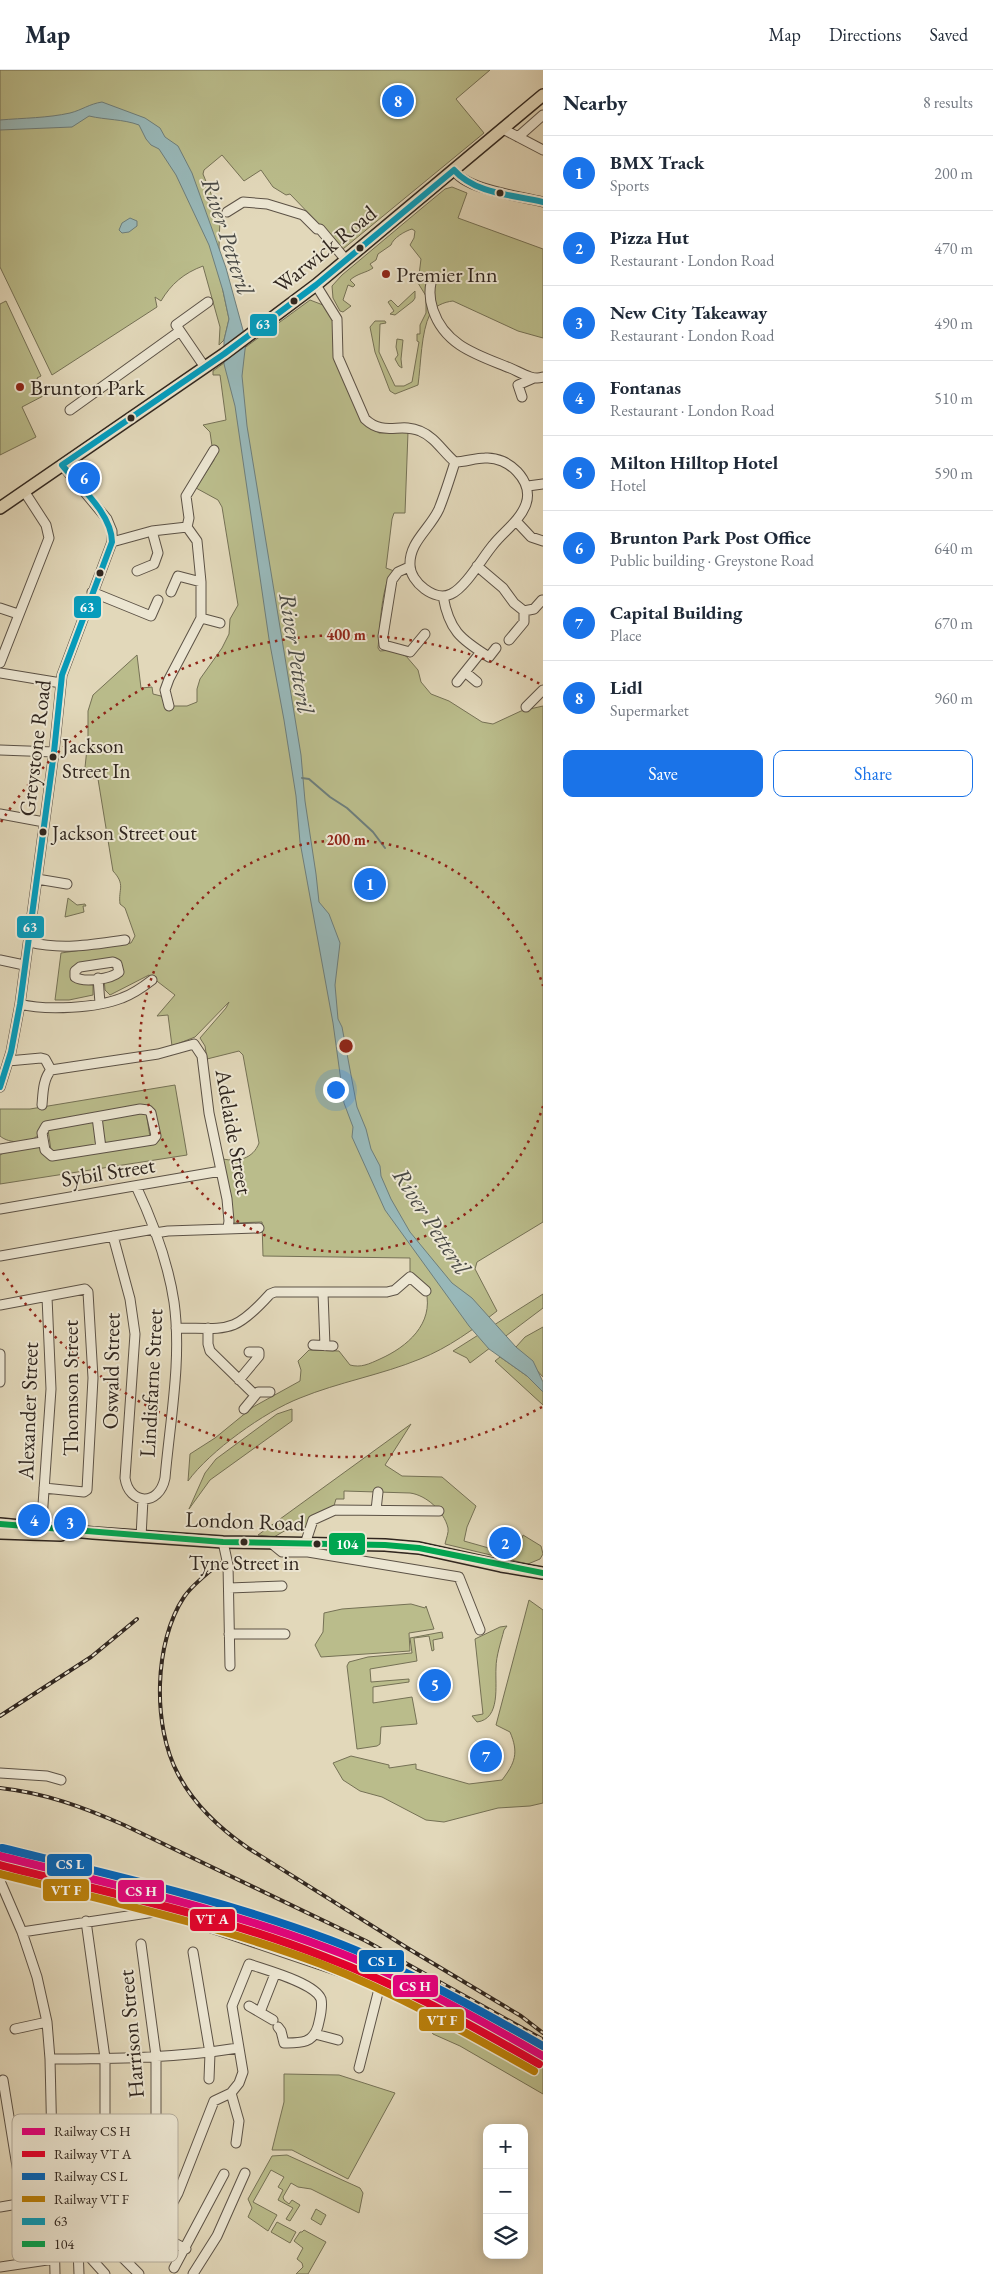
<!DOCTYPE html>
<html lang="en">
<head>
<meta charset="utf-8">
<style>
  body { margin:0; font-family:"EB Garamond",serif; background:#f6f6f7; color:#1f2937 }
  .controls { position:absolute; right:15px; bottom:15px; display:grid; overflow:hidden; border-radius:10px; box-shadow:0 2px 12px #0003 }
  .controls button { width:45px; height:45px; display:grid; place-items:center; padding:0; border:0; border-bottom:1px solid #e0e1e3; background:#fff; color:#1f2937; font:25px sans-serif }
  .you { position:absolute; left:335px; top:1019px; width:18px; height:18px; margin:-12px; border:4px solid #fff; border-radius:50%; background:#1a73e8; box-shadow:0 0 0 8px #1a73e833 }
  .badge { display:grid; place-items:center; width:32px; height:32px; border-radius:50%; background:#1a73e8; color:#fff; font-size:16px; font-weight:700 }
  .pin { position:absolute; translate:-50% -50%; border:2px solid #fff; box-shadow:0 1px 5px #0006 }
  .list { margin:0; padding:0; list-style:none }
  h2 { display:flex; justify-content:space-between; align-items:center; height:65px; margin:0; padding:0 20px; font-size:21px }
  h2 small { font-size:16px; font-weight:400; color:#747a83 }
  .list li { display:grid; grid-template-columns:32px 1fr auto; gap:15px; align-items:center; box-sizing:border-box; height:75px; padding:0 20px; border-top:1px solid #e0e1e3 }
  .list b { display:block; font-size:19px; white-space:nowrap }
  .list p { margin:0; font-size:16px; white-space:nowrap; color:#747a83 }
  .list em { font-size:16px; font-style:normal; color:#747a83 }
  .actions { display:flex; gap:10px; padding:15px 20px }
  .actions a { flex:1; padding:11px 0; border:1px solid #1a73e8; border-radius:10px; text-align:center; font-size:18px; color:#1a73e8 }
  .actions .main { background:#1a73e8; color:#fff }
  .icon { flex:none; width:28px; height:28px; fill:none; stroke:currentColor; stroke-width:2; stroke-linecap:round; stroke-linejoin:round }
  .map { position:relative; flex:none; width:543px; height:2204px; overflow:hidden }
  header { display:flex; align-items:center; gap:30px; box-sizing:border-box; height:70px; padding:0 25px; background:#fff; border-bottom:1px solid #e0e1e3 }
  header strong { font-size:24px }
  nav { display:flex; gap:28px; margin-inline-start:auto; font-size:18px }
  main { display:flex }
  aside { flex:1; background:#fff }
  .map>svg:first-child { display:block }
</style>
</head>
<body>
<header>
<strong>Map</strong>
<nav><a>Map</a><a>Directions</a><a>Saved</a></nav>
</header>
<main>
<div class="map">
<svg width="543" height="2204" viewBox="0 0 543 2204">
  <rect width="100%" height="100%" fill="#e2d8ba"/>
  <filter id="stains"><feTurbulence type="fractalNoise" baseFrequency=".004" numOctaves="4"/><feColorMatrix values="0 0 0 0 .2 0 0 0 0 .09 0 0 0 0 .02 0 0 0 .5 -.17"/></filter>
  <radialGradient id="worn" r=".72"><stop offset=".6" stop-color="#630" stop-opacity="0"/><stop offset="1" stop-color="#630" stop-opacity=".3"/></radialGradient>
  <path fill="#babc8b" stroke="#757155" d="M0,0H490L456,29L484,63L343,179L290,124L286,125L273,117L261,100L244,111L222,85L204,100L203,104L220,146L219,177L223,221L229,249L224,270L219,275L220,257L203,196C184,203 171,214 161,231L155,227L157,237L52,305L0,197Z
    M452,117L467,123L458,148L543,179V268L518,261L453,231C444,232 434,236 430,244C421,262 421,294 418,315L395,324L390,321L375,282L370,257L375,251H385L386,253L380,254L379,282L395,316H404L412,312L419,272L417,271V264H420V255L426,243V226L418,213L421,189L410,175L414,168L415,161L412,159C405,161 393,168 391,175L378,184L376,190L370,194L373,198C366,203 358,203 350,210L355,215L353,217L348,215L343,230L351,236L343,242L340,241L333,228L332,216L342,205L422,138L445,119Z
    M415,221V228L413,231L395,245L390,244L394,241L388,232L391,230L398,237Z
    M310,230L323,235L335,250V278L371,357L379,363L408,362L405,443H394L392,449L386,498L394,501C381,511 380,560 378,578L380,581L392,580L406,586L418,600L421,612L431,624L449,631L482,652L493,654L521,641L543,636V1152L477,1192L475,1199L497,1241C474,1259 448,1278 420,1289C381,1305 339,1312 300,1328C264,1342 210,1381 188,1411L190,1384L215,1368L253,1337L300,1311L301,1300L298,1291L309,1280L339,1281L350,1295C361,1298 369,1294 380,1289C407,1277 434,1254 426,1221L410,1207V1188L263,1186L262,1152L233,1153L223,1089C238,1092 253,1089 259,1073L243,985L239,981L207,989L205,976L200,968L226,938L229,932L195,967L172,976L168,945L157,946L175,925L149,905L110,925L105,920L104,908H109L121,894L72,901L93,914V925L69,930H55L61,883L131,873L135,866L125,838L120,834C118,819 126,815 113,801L98,709L84,707L88,669V641L93,625L137,585L141,618L152,617L153,624L161,626L168,636H187L197,632V619L200,609L222,578L229,564L230,549L238,535L222,437L218,430L196,418L214,390L210,362L203,355L226,350L220,305H213V301Z
    M6,231L41,306L37,308L45,325L22,337L36,367L0,385V234Z
    M397,269L403,270L401,289L402,298L399,296L395,289L398,285L396,277Z
    M68,828L77,835L85,834L86,836H83L84,842L65,847Z
    M175,1015L187,1085L0,1114V1085L7,1081L36,1075L40,1077L44,1084L159,1071L156,1049L150,1039L47,1052C45,1056 42,1062 38,1065C30,1074 9,1074 0,1066V1039H30Z
    M146,1042L150,1067L111,1074L98,1072L93,1076L54,1083L51,1080L48,1060L90,1052L95,1053L106,1049Z
    M543,1224V1238L470,1293L467,1288L453,1281Z
    M543,1257V1307L516,1277L525,1267Z
    M500,1287L527,1306L543,1322V1335L495,1291Z
    M292,1339V1351L210,1410L189,1439L205,1403L216,1389L277,1344Z
    M411,1354L385,1395L402,1406L442,1407L476,1436L467,1457L464,1471L517,1486L523,1465L541,1476L543,1484L540,1489L528,1494L445,1474C446,1469 449,1462 448,1458C444,1441 426,1425 410,1423L344,1421V1429H336L333,1439L303,1458L286,1460L274,1467L258,1465Z
    M529,1530L543,1540V1733L530,1736L498,1738L444,1752L426,1750L382,1727L360,1721L343,1710L333,1693L351,1686L389,1695V1698L416,1694V1699L469,1714L502,1710C515,1693 519,1683 510,1662L496,1655Z
    M411,1534L425,1538L426,1536L434,1559L409,1563L410,1581L321,1587L315,1575L323,1562L324,1543L342,1539Z
    M507,1556L504,1560C501,1572 496,1586 496,1598C495,1615 501,1649 477,1652L472,1646L483,1644L475,1569L500,1557Z
    M442,1562L443,1568L433,1570L434,1580L432,1581L429,1566L414,1568L417,1591L370,1599L371,1612L409,1609V1612L373,1617V1633L412,1627L417,1654L381,1657L380,1674L377,1676L357,1679L347,1596L349,1592L368,1587L412,1583L410,1568Z
    M427,1932L444,1935L543,1987V2024L460,1976L433,1964L421,1947L419,1936Z
    M284,2004L339,2005L395,2023L348,2109L292,2080H272L284,2032Z
    M287,2085L360,2118L363,2123L359,2143L311,2119L298,2117L291,2113L283,2127L284,2130L289,2134L292,2130L300,2135L290,2151L286,2149L293,2138L278,2130L283,2120L278,2117L284,2107L271,2100L253,2132L277,2145L268,2161L248,2147L252,2138L248,2129L272,2086Z
    M316,2139L326,2145L321,2155L311,2149Z
    M277,2152L296,2162L290,2173L271,2162Z
    M304,2160L326,2172L308,2204H296L303,2197L302,2193L297,2189L303,2178L294,2171L300,2162H302Z"/>
  <path fill="#98b8b9" stroke="#6e7e7b" d="M102,32L145,48L160,58L165,67L178,76L192,103L226,198L246,271L242,306L247,356L301,685L305,731L316,804L319,832L329,844L340,873L335,915L338,949L342,957L357,1037L366,1059L371,1079L380,1096L381,1106L391,1129L410,1162L452,1213L472,1228L516,1277L533,1291L543,1312V1322L527,1306L489,1279L469,1256L385,1140L352,1067L353,1057L344,1033L333,953L300,772L296,726L284,650L269,569L235,336L224,294V270L229,249L223,221L209,175L176,105L159,79L151,75L146,69L139,55C123,49 106,50 89,46L72,57L0,60V50C23,48 48,48 70,43C82,40 89,34 102,32Z
    M130,148L137,151V156L129,162L122,163L119,160L122,153Z"/>
  <g fill="none" stroke-linecap="round" stroke-linejoin="round">
    <path stroke="#6e7e7b" stroke-width="2" d="M302,708L309,709L330,727L347,738L373,762L385,778"/>
    <defs>
      <path id="minor" d="M503,59L543,80
        M518,67L543,45
        M454,100C465,120 522,126 543,132
        M227,142L243,132L267,134L303,145L317,159H320L346,190
        M431,213C429,222 430,231 433,240C445,276 478,285 510,298C520,302 532,311 543,307
        M316,215L337,249L338,287L365,349C384,367 400,352 420,361C435,367 443,382 455,392C465,392 475,388 485,388C508,386 534,411 526,434C520,451 503,462 493,475C482,488 466,517 451,524C435,532 410,512 410,495C409,472 430,459 439,439C445,424 450,408 455,392
        M204,296L176,255L208,232
        M522,327L518,315L534,308
        M70,340L180,261
        M528,416L543,414
        M516,451L531,467L543,471
        M112,472L152,461L187,457L189,448L186,426L214,380
        M477,496L503,518L514,533L524,541L534,539L542,530
        M409,497L398,502L392,510L383,566L384,575L410,582L425,564
        M137,501L154,494L158,483L152,461
        M92,522L151,546L158,530
        M171,522L178,506L201,512
        M443,526C449,560 460,569 489,587L496,578
        M0,538L18,544
        M201,548L220,553
        M509,570L524,552V541
        M0,593L49,468L46,455L24,421
        M465,602L477,612
        M0,603L61,613
        M457,612L481,582
        M169,636L165,620L169,609L201,548V512L197,471L187,457
        M526,637L543,620
        M0,680L54,682
        M0,744L44,752
        M37,809L67,814
        M29,872C62,880 91,875 125,870
        M0,890L24,895
        M113,892L117,894L119,902C111,909 84,913 75,907V901L80,897Z
        M98,908L100,933
        M20,934C46,941 97,938 122,928C133,924 143,917 152,910
        M8,991L41,988L45,989L51,1000L158,984L194,974L202,986L209,1043L227,1129L229,1151L228,1158
        M0,1017L11,982L20,934L54,682L62,605L112,472V461L107,449L62,395
        M42,1035C43,1023 43,1009 51,1000
        M140,1039L148,1040L151,1043L156,1066L153,1070L52,1086L45,1080L42,1063L46,1056Z
        M97,1047L101,1078
        M0,1079L42,1072
        M0,1139L221,1101
        M155,1163L168,1161L259,1158
        M113,1166L130,1229L135,1264L125,1408C129,1435 159,1437 165,1408C170,1351 182,1289 174,1232C168,1192 153,1152 136,1116
        M0,1186L154,1159
        M323,1223L325,1276
        M0,1235L85,1219L88,1222L93,1308L87,1420L84,1422L44,1418
        M176,1258C228,1258 233,1265 270,1224L275,1222H387L395,1220L410,1207L426,1221
        M208,1258V1274L210,1281L255,1325
        M313,1275L333,1276
        M0,1284V1312
        M239,1310L259,1286V1282H249
        M244,1339L258,1322H270
        M376,1440L378,1422
        M41,1464L51,1319L47,1227
        M141,1467L143,1429
        M223,1472L228,1495L230,1596
        M271,1473L282,1482H308L459,1507L480,1560
        M305,1474L313,1450L335,1440L439,1441
        M229,1518L282,1516
        M229,1564H285
        M0,1703L47,1706L61,1710
        M0,1811L22,1862L37,1907L47,1952L50,1989L55,2204
        M86,1851L105,1988V2101L144,2130
        M22,1862L161,1841L380,1915L400,1925
        M193,1882L210,1983L209,2009
        M249,1936L273,1950
        M260,1942L275,1904
        M15,1959L47,1952
        M315,1964L338,1970
        M50,1989C113,1989 176,1988 238,1978
        M359,1998L380,1915
        M3,2010L23,2133
        M231,2023L239,2013L243,2002L232,1936L249,1894C266,1900 315,1913 321,1929C323,1938 320,1947 318,1956C313,1974 300,1973 284,1973L281,1961L278,1957
        M231,2023L239,2051L236,2073
        M53,2128L62,2120L133,2089L156,2082V1986L141,1874
        M53,2128L95,2160L139,2204
        M0,2137L53,2128
        M152,2161L186,2179
        M128,2193L166,2145L178,2123L214,2031L231,2023
        M0,2197L54,2189
        M174,2198L224,2104
        M79,2204L78,2179L87,2184L105,2204
        M193,2204L217,2166L245,2103"/>
      <path id="major" d="M0,438L224,284L316,215L543,25
        M0,1454L93,1463L223,1472L385,1475L419,1478L501,1496L543,1503
        M0,1463L61,1465"/>
    </defs>
    <use href="#minor" stroke="#5c5246" stroke-width="11"/>
    <use href="#major" stroke="#30261f" stroke-width="14"/>
    <use href="#minor" stroke="#ece6d2" stroke-width="9"/>
    <use href="#major" stroke="#e2d8ba" stroke-width="11"/>
    <defs>
      <path id="rail" d="M220,1493C208,1503 193,1514 184,1527C154,1572 152,1656 178,1704C194,1735 219,1758 248,1778L409,1879L521,1946L543,1963
        M0,1646L91,1587L137,1549
        M0,1718C45,1723 83,1737 124,1755L366,1871L542,1969"/>
    </defs>
    <use href="#rail" stroke="#30261f" stroke-width="4"/>
    <use href="#rail" stroke="#ece6d2" stroke-width="2" stroke-dasharray="5.5" stroke-linecap="butt"/>
    <defs>
      <path id="bus-1" d="M454,100C475,124 514,125 543,132
        M62,395L224,284L316,215L454,100
        M0,1017L11,982L20,934L54,682L62,605L112,472C112,444 79,416 62,395"/>
      <path id="bus-2" d="M0,1454L223,1472L385,1475L419,1478L543,1503"/>
    </defs>
    <use href="#bus-1" stroke="#ece6d2" stroke-width="10"/>
    <use href="#bus-2" stroke="#ece6d2" stroke-width="10"/>
    <use href="#bus-1" stroke="#059cbc" stroke-width="6"/>
    <use href="#bus-2" stroke="#00a651" stroke-width="6"/>
    <defs>
      <path id="rail-1" d="M0,1786C110,1814 221,1838 327,1878C403,1906 473,1946 543,1986"/>
      <path id="rail-2" d="M0,1795C109,1823 220,1846 325,1887C400,1915 469,1954 539,1994"/>
      <path id="rail-3" d="M2,1778C112,1805 223,1830 330,1870C404,1898 474,1937 543,1976"/>
      <path id="rail-4" d="M0,1804C108,1831 217,1855 321,1894C396,1923 465,1962 534,2001"/>
    </defs>
    <use href="#rail-1" stroke="#ece6d2" stroke-width="11"/>
    <use href="#rail-2" stroke="#ece6d2" stroke-width="11"/>
    <use href="#rail-3" stroke="#ece6d2" stroke-width="11"/>
    <use href="#rail-4" stroke="#ece6d2" stroke-width="11"/>
    <use href="#rail-1" stroke="#e5007d" stroke-width="8"/>
    <use href="#rail-2" stroke="#e4002b" stroke-width="8"/>
    <use href="#rail-3" stroke="#0065bd" stroke-width="8"/>
    <use href="#rail-4" stroke="#bb8009" stroke-width="8"/>
  </g>
  <g fill="none" stroke="#8f2418" stroke-width="2.5" stroke-dasharray="2.5 5">
    <path d="M543 1036A206 206 0 1 1 543 916"/>
    <path d="M542 1337A411 411 0 0 1 1 1200M1 752A411 411 0 0 1 542 615"/>
  </g>
  <g fill="#30261f" stroke="#ece6d2" stroke-width="2">
    <circle cx="500" cy="123" r="4.5"/>
    <circle cx="360" cy="178" r="4.5"/>
    <circle cx="294" cy="231" r="4.5"/>
    <circle cx="131" cy="348" r="4.5"/>
    <circle cx="100" cy="503" r="4.5"/>
    <circle cx="53" cy="687" r="4.5"/>
    <circle cx="43" cy="762" r="4.5"/>
    <circle cx="244" cy="1472" r="4.5"/>
    <circle cx="317" cy="1474" r="4.5"/>
  </g>
  <g fill="#8f2418" stroke="#ece6d2" stroke-width="2">
    <circle cx="386" cy="204" r="5"/>
    <circle cx="20" cy="317" r="5"/>
  </g>
  <g text-anchor="middle" dominant-baseline="central" stroke-width="4" stroke-linejoin="round" paint-order="stroke">
    <g font-size="21" fill="#30261f" stroke="#ece6d2" text-anchor="start">
      <text x="62" y="675">Jackson<tspan x="62" dy="25">Street In</tspan></text>
      <text x="52" y="762">Jackson Street out</text>
      <text x="244" y="1492" text-anchor="middle">Tyne Street in</text>
    </g>
    <g font-size="22" fill="#30261f" stroke="#ece6d2">
      <text transform="translate(325 179) rotate(-39)">Warwick Road</text>
      <text transform="translate(35 678) rotate(-83)">Greystone Road</text>
      <text transform="translate(234 1062) rotate(80)">Adelaide Street</text>
      <text transform="translate(108 1102) rotate(-9)">Sybil Street</text>
      <text transform="translate(111 1301) rotate(-89)">Oswald Street</text>
      <text transform="translate(151 1313) rotate(-87)">Lindisfarne Street</text>
      <text transform="translate(70 1318) rotate(-90)">Thomson Street</text>
      <text transform="translate(28 1341) rotate(-88)">Alexander Street</text>
      <text transform="translate(245 1451) rotate(2)">London Road</text>
      <text transform="translate(131 1964) rotate(-95)">Harrison Street</text>
    </g>
    <g font-size="22" fill="#30261f" stroke="#ece6d2" text-anchor="start">
      <text x="396" y="204">Premier Inn</text>
      <text x="30" y="317">Brunton Park</text>
    </g>
    <g font-size="24" font-style="italic" fill="#4a4a46" stroke="#ece6d2">
      <text transform="translate(228 166) rotate(72)">River Petteril</text>
      <text transform="translate(297 583) rotate(81)">River Petteril</text>
      <text transform="translate(432 1151) rotate(57)">River Petteril</text>
    </g>
  </g>
  <rect x="12" y="2044" width="166" height="148" rx="8" fill="#ece6d2" stroke="#b4ac9c" stroke-width="1"/>
  <rect x="22" y="2058" width="23" height="7" fill="#e5007d"/>
  <rect x="22" y="2081" width="23" height="6" fill="#e4002b"/>
  <rect x="22" y="2103" width="23" height="7" fill="#0065bd"/>
  <rect x="22" y="2126" width="23" height="6" fill="#bb8009"/>
  <rect x="22" y="2148" width="23" height="7" fill="#059cbc"/>
  <rect x="22" y="2171" width="23" height="6" fill="#00a651"/>
  <g font-size="14" fill="#30261f">
    <text x="54" y="2066">Railway CS H</text>
    <text x="54" y="2089">Railway VT A</text>
    <text x="54" y="2111">Railway CS L</text>
    <text x="54" y="2134">Railway VT F</text>
    <text x="54" y="2156">63</text>
    <text x="54" y="2179">104</text>
  </g>
  <circle cx="346" cy="976" r="8" fill="#8f2418" stroke="#ece6d2" stroke-width="2.5"/>
  <g font-size="15" text-anchor="middle" font-weight="bold" fill="#8f2418" stroke="#ece6d2" stroke-width="4" stroke-linejoin="round" paint-order="stroke">
    <text x="346" y="570">400 m</text>
    <text x="346" y="775">200 m</text>
  </g>
  <g stroke="#ece6d2" stroke-width="2">
    <rect x="249" y="243" width="29" height="24" rx="5" fill="#059cbc"/>
    <rect x="73" y="525" width="29" height="24" rx="5" fill="#059cbc"/>
    <rect x="16" y="845" width="29" height="24" rx="5" fill="#059cbc"/>
    <rect x="328" y="1462" width="38" height="24" rx="5" fill="#00a651"/>
    <rect x="46" y="1783" width="47" height="24" rx="5" fill="#0065bd"/>
    <rect x="42" y="1808" width="48" height="24" rx="5" fill="#bb8009"/>
    <rect x="117" y="1809" width="48" height="24" rx="5" fill="#e5007d"/>
    <rect x="189" y="1838" width="47" height="24" rx="5" fill="#e4002b"/>
    <rect x="358" y="1879" width="47" height="24" rx="5" fill="#0065bd"/>
    <rect x="392" y="1904" width="47" height="24" rx="5" fill="#e5007d"/>
    <rect x="418" y="1938" width="47" height="24" rx="5" fill="#bb8009"/>
  </g>
  <g font-size="14" text-anchor="middle" font-weight="bold" fill="#fff">
    <text x="263" y="259">63</text>
    <text x="87" y="542">63</text>
    <text x="30" y="862">63</text>
    <text x="347" y="1479">104</text>
    <text x="70" y="1799">CS L</text>
    <text x="66" y="1825">VT F</text>
    <text x="141" y="1826">CS H</text>
    <text x="212" y="1854">VT A</text>
    <text x="382" y="1896">CS L</text>
    <text x="415" y="1921">CS H</text>
    <text x="442" y="1955">VT F</text>
  </g>
  <rect width="100%" height="100%" filter="url(#stains)"/>
  <rect width="100%" height="100%" fill="url(#worn)"/>
</svg>
<div class="controls">
<button>+</button>
<button>−</button>
<button><svg class="icon" aria-label="layers" viewBox="0 0 24 24"><path d="M12 4l9 5-9 5-9-5zM3 14l9 5 9-5"/></svg></button>
</div>
<div class="you"></div>
<div class="pin badge" style="left:370px;top:814px">1</div>
<div class="pin badge" style="left:505px;top:1473px">2</div>
<div class="pin badge" style="left:70px;top:1453px">3</div>
<div class="pin badge" style="left:34px;top:1450px">4</div>
<div class="pin badge" style="left:435px;top:1615px">5</div>
<div class="pin badge" style="left:84px;top:408px">6</div>
<div class="pin badge" style="left:486px;top:1686px">7</div>
<div class="pin badge" style="left:398px;top:31px">8</div>
</div>
<aside>
<h2>Nearby<small>8 results</small></h2>
<ul class="list">
<li><span class="badge">1</span><div><b>BMX Track</b><p>Sports</p></div><em>200 m</em></li>
<li><span class="badge">2</span><div><b>Pizza Hut</b><p>Restaurant · London Road</p></div><em>470 m</em></li>
<li><span class="badge">3</span><div><b>New City Takeaway</b><p>Restaurant · London Road</p></div><em>490 m</em></li>
<li><span class="badge">4</span><div><b>Fontanas</b><p>Restaurant · London Road</p></div><em>510 m</em></li>
<li><span class="badge">5</span><div><b>Milton Hilltop Hotel</b><p>Hotel</p></div><em>590 m</em></li>
<li><span class="badge">6</span><div><b>Brunton Park Post Office</b><p>Public building · Greystone Road</p></div><em>640 m</em></li>
<li><span class="badge">7</span><div><b>Capital Building</b><p>Place</p></div><em>670 m</em></li>
<li><span class="badge">8</span><div><b>Lidl</b><p>Supermarket</p></div><em>960 m</em></li>
</ul>
<div class="actions"><a class="main">Save</a><a>Share</a></div>
</aside>
</main>
</body>
</html>
